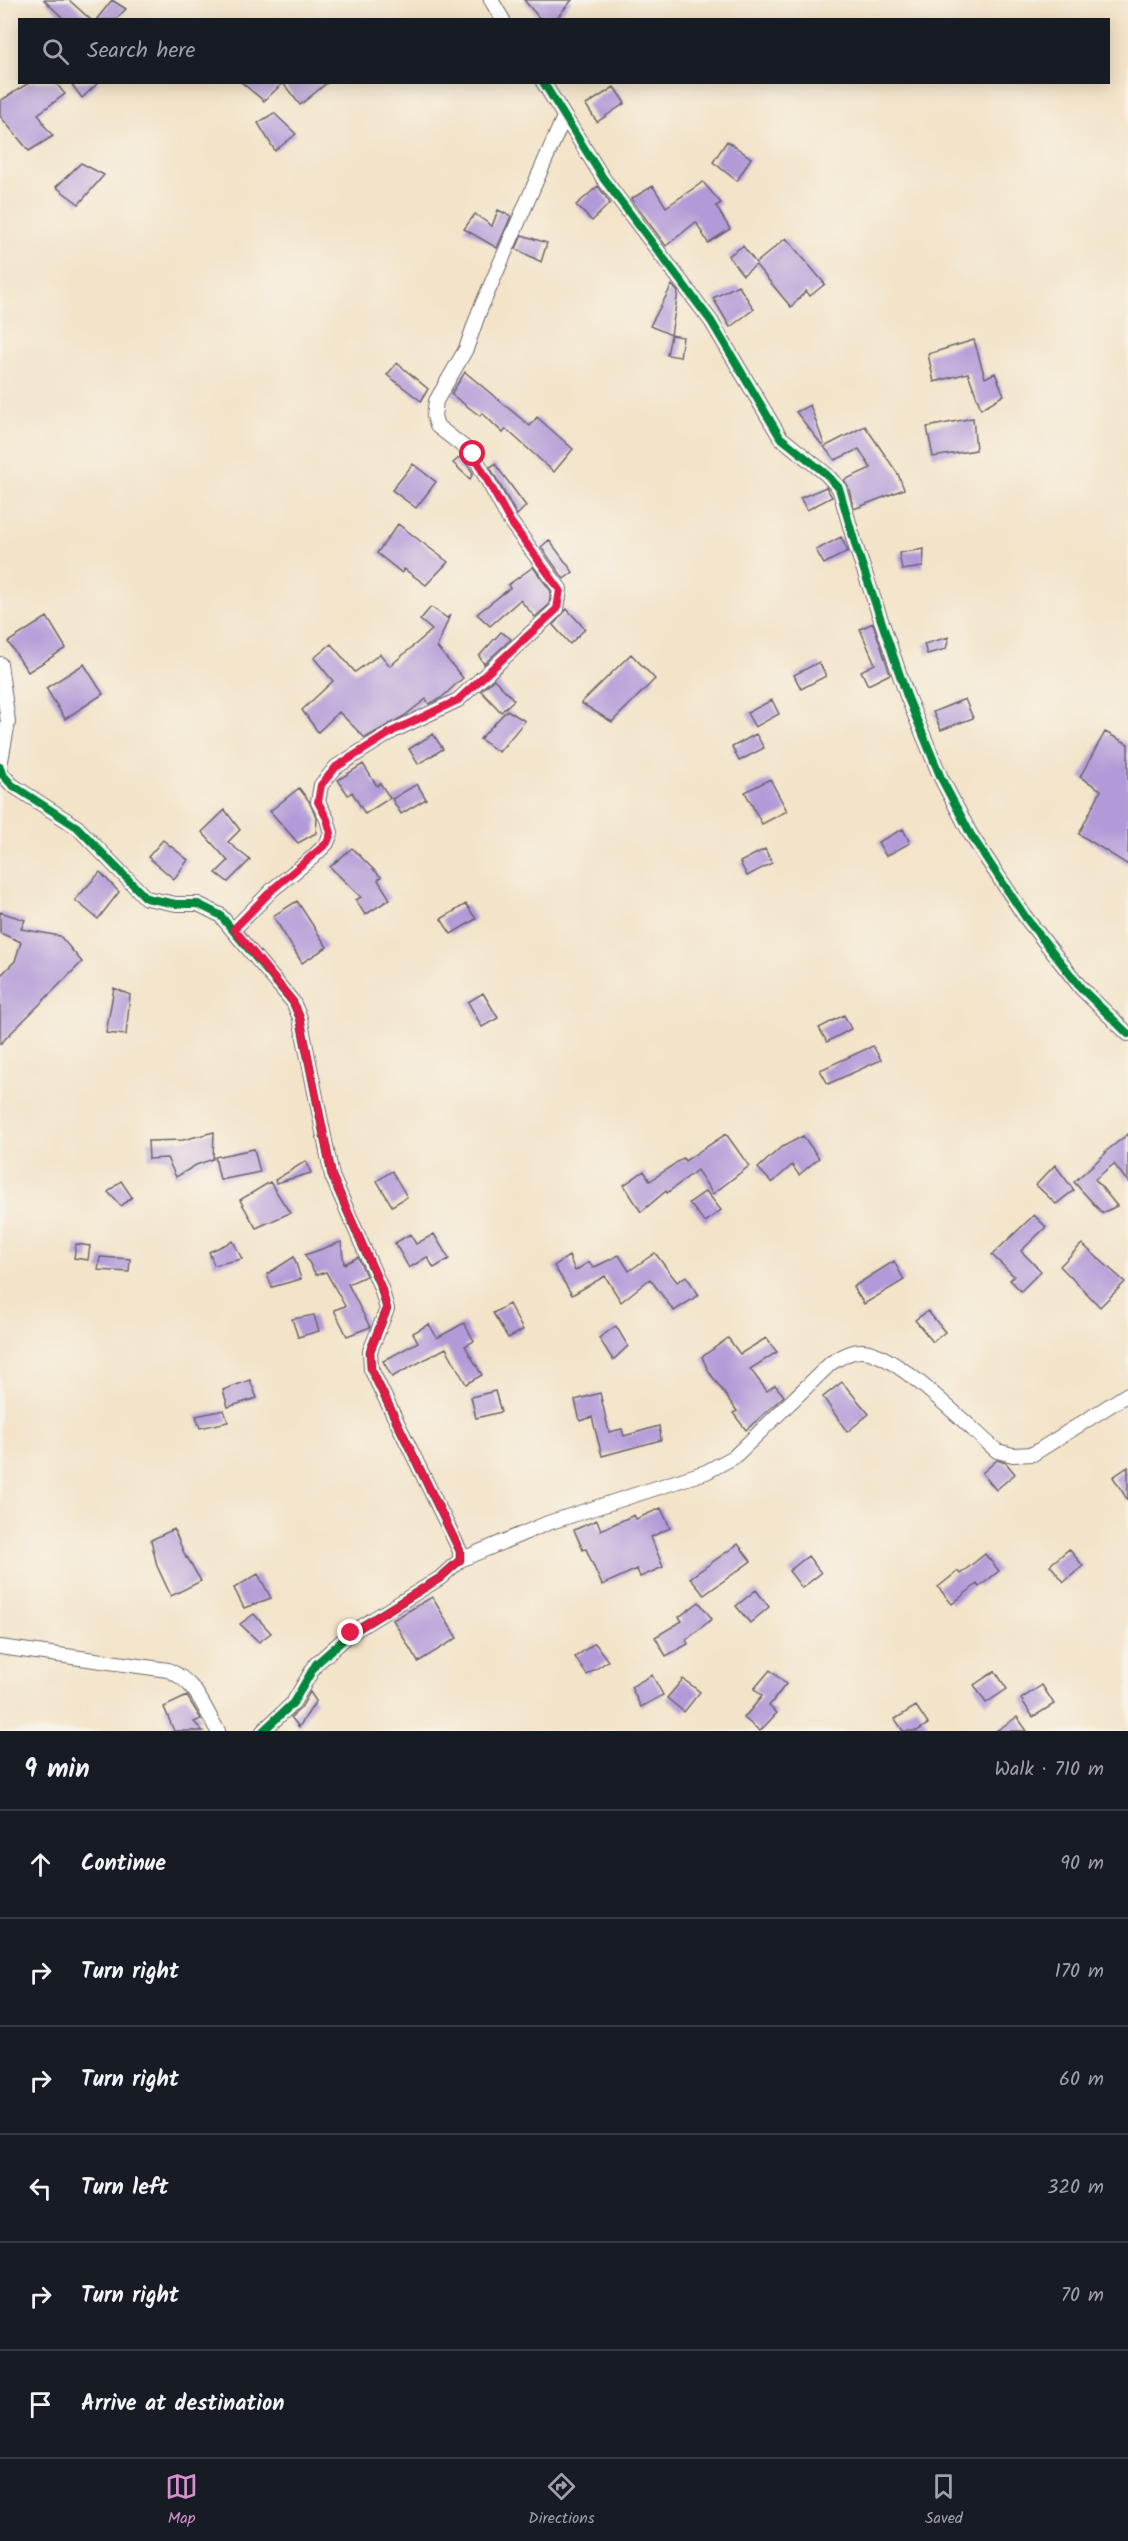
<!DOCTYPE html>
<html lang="en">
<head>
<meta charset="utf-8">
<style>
  body { margin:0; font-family:Kalam,sans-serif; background:#20242c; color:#f1f3f6 }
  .stop { position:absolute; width:18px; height:18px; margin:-14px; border:4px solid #e11d48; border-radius:50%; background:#fff }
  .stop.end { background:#e11d48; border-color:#fff; box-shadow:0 2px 6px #0008 }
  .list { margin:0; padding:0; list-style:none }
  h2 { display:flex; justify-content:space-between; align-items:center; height:78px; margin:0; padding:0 24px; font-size:26px }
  h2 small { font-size:20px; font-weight:400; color:#9ea1a6 }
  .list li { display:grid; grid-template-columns:39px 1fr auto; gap:18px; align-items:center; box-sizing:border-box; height:108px; padding:0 24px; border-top:2px solid #363941 }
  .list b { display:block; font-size:22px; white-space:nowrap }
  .list em { font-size:20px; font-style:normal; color:#9ea1a6 }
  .icon { flex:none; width:33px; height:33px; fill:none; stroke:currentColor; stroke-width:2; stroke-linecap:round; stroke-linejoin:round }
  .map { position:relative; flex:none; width:1128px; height:1731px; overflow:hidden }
  .search { position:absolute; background:#171b24; box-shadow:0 3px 15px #0003; left:18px; right:18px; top:18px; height:66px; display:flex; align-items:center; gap:15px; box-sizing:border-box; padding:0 21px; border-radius:0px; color:#9ea1a6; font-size:22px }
  .sheet { height:726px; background:#171b24 }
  nav { display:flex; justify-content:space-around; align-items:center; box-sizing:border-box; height:84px; border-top:2px solid #363941; background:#171b24; font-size:16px; color:#9ea1a6 }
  nav a { display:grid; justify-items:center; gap:3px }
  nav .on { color:#d690ce }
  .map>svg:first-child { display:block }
</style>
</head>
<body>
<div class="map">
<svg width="1128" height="1731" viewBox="0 0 1128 1731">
  <rect width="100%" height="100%" fill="#f7f3e8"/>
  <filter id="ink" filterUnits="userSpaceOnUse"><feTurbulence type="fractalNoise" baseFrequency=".0167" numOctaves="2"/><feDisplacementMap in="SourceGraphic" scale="12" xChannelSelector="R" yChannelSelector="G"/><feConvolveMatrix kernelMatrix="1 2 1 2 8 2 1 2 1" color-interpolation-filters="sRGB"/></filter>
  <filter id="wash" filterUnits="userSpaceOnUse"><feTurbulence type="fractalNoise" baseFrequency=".008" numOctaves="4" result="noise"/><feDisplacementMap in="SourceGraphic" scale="24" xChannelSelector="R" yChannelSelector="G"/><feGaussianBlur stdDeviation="1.35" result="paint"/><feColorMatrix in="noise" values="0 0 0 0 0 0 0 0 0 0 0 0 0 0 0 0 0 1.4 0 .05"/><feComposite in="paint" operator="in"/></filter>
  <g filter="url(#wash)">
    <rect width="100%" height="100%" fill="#f3e3c8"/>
    <g id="blocks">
      <path fill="#b29ad8" d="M44,0H69L91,20H65Z
        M112,0L126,9L115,20H96Z
        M524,0H572L555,20H541Z
        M30,82H55L65,94L38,114L44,123L43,124L53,136L29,151L0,116V101Z
        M70,82H99L82,98Z
        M241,82H328L300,105L283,83L264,101Z
        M614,87L625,103L597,122L586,105Z
        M274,113L296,134L275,151L258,123Z
        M727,141L751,158L737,181L713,162Z
        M81,163L104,175L79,204L56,187Z
        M703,182L721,203L716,206L730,229L708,243L696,222L666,246L631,199L653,186L666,207Z
        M598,186L610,203L592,221L576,205Z
        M498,210L511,216L497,248L464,229L475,214L492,226Z
        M522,235L547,243L541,262L516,249Z
        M786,238L825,284L810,296L806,291L791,307L756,265L743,275L728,256L743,246L756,263Z
        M672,285L678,292L671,335L650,326Z
        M738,285L754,309L730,327L713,298Z
        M671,335L683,337L680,357L667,355Z
        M974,340L985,378L995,373L1004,395L981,409L968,373L934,382L928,354Z
        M397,363L428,389L421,401L387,375Z
        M465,372L530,426L537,417L573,449L554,472L506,429L503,433L482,413L480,416L451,394Z
        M810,405L824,444L822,445L796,412Z
        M973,418L976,450L933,457L927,427Z
        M865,426L898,474L904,489L854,509L848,486L844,480L871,468L859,449L835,460L824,447Z
        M461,456L473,473L470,479L453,463Z
        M413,464L436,482L416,508L392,490Z
        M495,464L526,506L517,515L490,467Z
        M826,487L832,497L807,510L800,498Z
        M398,524L448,562L426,585L404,569L402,573L377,553Z
        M841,537L848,551L824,564L816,550Z
        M549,540L573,572L564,579L541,547Z
        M924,549L923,567L902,570L899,553Z
        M533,567L551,591L549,605L535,617L520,600L490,626L477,614L510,588L508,585Z
        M431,607L447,618L450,615L437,647L463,678L441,698L429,704L426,699L404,716L365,738L339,712L318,732L302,710L333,681L314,658L331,644L355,672L380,654L390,666L432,630L420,620Z
        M567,609L585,629L570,644L553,625Z
        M47,617L66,648L28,672L8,642Z
        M873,623L890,674L868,685L861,671L875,664L860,629Z
        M501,632L511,639L484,664L479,656Z
        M949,637L946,649L927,654L924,644Z
        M631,654L655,679L612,722L581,703Z
        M819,662L826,676L801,689L794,675Z
        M84,664L103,694L65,719L46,688Z
        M494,679L514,700L501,712L481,691Z
        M965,699L973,718L941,730L933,712Z
        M772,700L779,714L755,727L747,713Z
        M507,710L525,721L499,752L480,739Z
        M1105,732L1128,744V865L1079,834L1101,790L1080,777Z
        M433,734L443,749L418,764L409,749Z
        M756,734L764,748L739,761L732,747Z
        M363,764L377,786L380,783L390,798L365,814L352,792L348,795L338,780Z
        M770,779L787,811L762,824L745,792Z
        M417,784L426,799L401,814L392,799Z
        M299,788L309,801L317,819L316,833L298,843L270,811Z
        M225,810L240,830L228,842L250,860L228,882L216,873L228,861L202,832Z
        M903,829L910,843L886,856L878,842Z
        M163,840L188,860L174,879L148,857Z
        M352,848L381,877L378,880L390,899L365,915L356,900L361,897L330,867Z
        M765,849L772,863L747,876L740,862Z
        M100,872L119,892L98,919L75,900Z
        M297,901L327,947L302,963L273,916Z
        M466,904L476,919L451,934L441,919Z
        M0,912L25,920L21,929L60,936L82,962L0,1044V976L15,961L21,942L0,933Z
        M114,988L130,995L126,1035L106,1033Z
        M483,993L498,1018L482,1027L468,1002Z
        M844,1015L851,1029L827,1042L819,1028Z
        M873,1046L881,1060L828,1084L820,1070Z
        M214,1132L213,1159L196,1165L176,1177L167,1158L149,1159L148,1141L183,1140Z
        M726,1134L749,1166L713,1194L697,1170L667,1193L666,1191L641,1212L624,1185L644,1171L650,1181L683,1158L685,1161Z
        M1128,1134V1182L1114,1164L1095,1179L1117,1206L1102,1213L1074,1182L1106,1153L1105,1152Z
        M803,1136L819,1158L799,1175L792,1165L772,1183L758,1168L780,1148Z
        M254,1149L260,1172L220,1180L215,1157Z
        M306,1161L311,1173L276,1183L275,1180Z
        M1055,1165L1074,1190L1056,1204L1036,1185Z
        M392,1171L407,1197L392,1206L377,1181Z
        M121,1181L132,1197L121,1206L108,1192Z
        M270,1182L290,1213L256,1228L240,1200Z
        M706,1191L721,1210L705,1222L689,1203Z
        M1034,1215L1046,1227L1021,1251L1041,1271L1021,1291L1010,1280L1014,1276L992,1255Z
        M410,1234L416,1244L434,1234L449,1259L434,1268L427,1257L409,1268L395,1243Z
        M233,1241L242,1259L214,1265L209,1252Z
        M341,1242L344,1264L358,1257L366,1276L348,1284L370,1327L347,1336L334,1310L345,1306L326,1272L316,1275L305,1255Z
        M76,1244L90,1246L88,1260L74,1258Z
        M1082,1244L1125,1282L1100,1307L1060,1266Z
        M655,1253L677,1282L686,1276L699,1295L674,1311L650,1279L621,1302L605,1276L572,1295L554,1266L569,1256L575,1271L589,1262L593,1268L619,1255L629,1271Z
        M100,1257L130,1259L129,1272L98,1270Z
        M294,1257L301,1279L272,1287L267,1274Z
        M894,1261L904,1280L864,1304L853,1287Z
        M509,1304L523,1330L508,1338L493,1313Z
        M928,1311L945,1332L933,1342L915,1320Z
        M314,1315L319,1331L298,1337L292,1319Z
        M464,1323L474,1341L465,1346L482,1375L466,1384L446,1348L392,1377L383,1361L418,1342L413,1333L429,1324L437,1338Z
        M616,1326L628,1346L613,1360L599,1338Z
        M728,1338L740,1354L766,1338L777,1352L750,1369L767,1391L775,1385L784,1396L746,1430L733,1413L737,1411L709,1372L702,1357Z
        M250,1380L257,1398L228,1407L223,1390Z
        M842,1382L869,1414L847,1432L823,1397Z
        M495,1391L501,1412L476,1418L471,1397Z
        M600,1393L609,1432L622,1429L624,1436L659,1426L661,1440L602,1456L592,1417L580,1421L575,1400Z
        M224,1410L228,1422L200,1428L196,1416Z
        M997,1460L1006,1463L1015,1474L996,1490L982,1473Z
        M1128,1467V1501L1113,1477Z
        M661,1508L670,1528L651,1537L663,1567L640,1577L637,1569L602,1585L586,1549L583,1550L574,1530L597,1520L601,1530L634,1515L636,1519Z
        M174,1529L186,1558L187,1557L201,1581L171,1596L157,1566L151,1540Z
        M738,1544L751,1561L704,1595L690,1578Z
        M1069,1549L1083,1566L1064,1582L1050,1565Z
        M985,1554L999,1571L979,1587L977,1584L952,1604L938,1587L958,1571L960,1574Z
        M808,1556L821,1573L802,1588L789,1571Z
        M258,1574L271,1598L244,1608L234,1588Z
        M756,1590L769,1607L750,1623L736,1606Z
        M432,1597L457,1638L418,1662L393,1620Z
        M699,1602L712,1619L686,1640L688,1644L666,1656L655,1637L682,1621L679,1617Z
        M254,1614L271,1633L259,1642L240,1624Z
        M595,1643L608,1661L587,1675L575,1657Z
        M770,1670L786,1684L769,1706L777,1713L760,1731L744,1718L762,1696L754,1689Z
        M995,1671L1007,1689L986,1703L974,1685Z
        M652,1675L663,1695L641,1707L631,1687Z
        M683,1679L700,1692L684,1712L667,1698Z
        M1042,1685L1054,1704L1033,1717L1021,1699Z
        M310,1692L316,1701L299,1727L291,1717L301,1708Z
        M187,1696L201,1719L194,1722L203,1731H174L164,1707Z
        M916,1706L928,1724L917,1731H903L895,1719Z
        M1017,1717L1027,1731H996Z"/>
    </g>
  </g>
  <g filter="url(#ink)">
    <use href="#blocks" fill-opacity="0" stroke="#6b666c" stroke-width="1.5"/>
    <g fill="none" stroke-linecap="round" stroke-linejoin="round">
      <defs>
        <path id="street" d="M491,0L503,20
          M543,82L603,178L711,321L780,437L826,474L839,488L856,547L907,696L941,778L971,835L1026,918L1081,988L1128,1034
          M0,664L8,722L0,766
          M0,767L2,774L12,785L77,827L146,898L176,904H198L220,915L293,1002L300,1018L332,1176L381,1288L387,1309L370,1351L371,1369L460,1551V1560L440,1578L351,1633L316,1664L293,1703L263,1731
          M234,929L273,889L313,857L327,843L331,833L327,819L318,802L321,785L336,767L393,731L458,700L557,609L560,589L510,521L473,454L437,426L434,416L436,401L466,349L479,312L564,117
          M460,1560L548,1523L706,1472L734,1457L831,1363C843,1356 855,1348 869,1352C904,1361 968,1426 997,1451L1013,1455L1033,1454L1128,1394
          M0,1647L168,1670C198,1683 202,1706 218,1731"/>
      </defs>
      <use href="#street" stroke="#6b666c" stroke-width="16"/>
      <use href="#street" stroke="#fff" stroke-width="14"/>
      <defs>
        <path id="cycleway" d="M543,82L603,178L711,321L780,437L826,474L839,488L856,547L907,696L941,778L971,835L1026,918L1081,988L1128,1034
          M0,767L2,774L12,785L77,827L146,898L176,904H198L220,915L293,1002L300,1018L332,1176L381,1288L387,1309L370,1351L371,1369L460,1551V1560L440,1578L351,1633L316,1664L293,1703L263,1731"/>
      </defs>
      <use href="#cycleway" stroke="#f7f3e8" stroke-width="11"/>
      <use href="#cycleway" stroke="#00873e" stroke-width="8"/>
    </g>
  </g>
  <g fill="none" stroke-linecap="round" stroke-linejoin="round" filter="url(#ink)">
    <path stroke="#e11d48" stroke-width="8" d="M351,1633L440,1578L460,1560V1551L371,1369L370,1351L387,1309L381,1287L332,1176L300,1018L293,1002L234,929L273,889L327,843L331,833L327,819L318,802L321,785L336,767L393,731L458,700L557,609L560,590L510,521L473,454"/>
  </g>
</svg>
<div class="stop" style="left:473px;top:454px"></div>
<div class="stop end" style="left:351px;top:1633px"></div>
<div class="search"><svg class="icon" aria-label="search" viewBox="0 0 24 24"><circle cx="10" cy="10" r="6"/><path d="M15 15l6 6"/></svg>Search here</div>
</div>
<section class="sheet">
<h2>9 min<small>Walk · 710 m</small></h2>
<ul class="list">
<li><svg class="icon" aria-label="ahead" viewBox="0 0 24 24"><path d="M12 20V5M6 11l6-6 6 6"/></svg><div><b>Continue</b></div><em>90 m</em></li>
<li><svg class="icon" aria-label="right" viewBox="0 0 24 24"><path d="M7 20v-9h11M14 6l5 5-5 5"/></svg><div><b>Turn right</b></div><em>170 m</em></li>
<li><svg class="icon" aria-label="right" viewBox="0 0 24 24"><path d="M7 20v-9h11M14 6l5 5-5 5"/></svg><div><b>Turn right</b></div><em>60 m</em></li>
<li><svg class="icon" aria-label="left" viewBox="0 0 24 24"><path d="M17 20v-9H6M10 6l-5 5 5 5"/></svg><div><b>Turn left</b></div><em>320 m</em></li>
<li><svg class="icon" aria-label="right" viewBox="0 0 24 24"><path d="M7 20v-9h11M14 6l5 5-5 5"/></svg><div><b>Turn right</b></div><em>70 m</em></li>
<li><svg class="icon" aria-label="arrive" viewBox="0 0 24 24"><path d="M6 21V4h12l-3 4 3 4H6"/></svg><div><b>Arrive at destination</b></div></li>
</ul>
</section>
<nav>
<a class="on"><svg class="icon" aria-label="map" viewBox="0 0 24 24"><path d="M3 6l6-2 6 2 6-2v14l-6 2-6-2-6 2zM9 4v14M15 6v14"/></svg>Map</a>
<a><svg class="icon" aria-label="directions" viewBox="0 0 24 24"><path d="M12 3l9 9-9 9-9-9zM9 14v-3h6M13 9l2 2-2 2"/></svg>Directions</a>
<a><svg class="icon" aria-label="saved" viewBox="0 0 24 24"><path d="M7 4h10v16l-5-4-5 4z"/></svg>Saved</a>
</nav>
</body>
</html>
